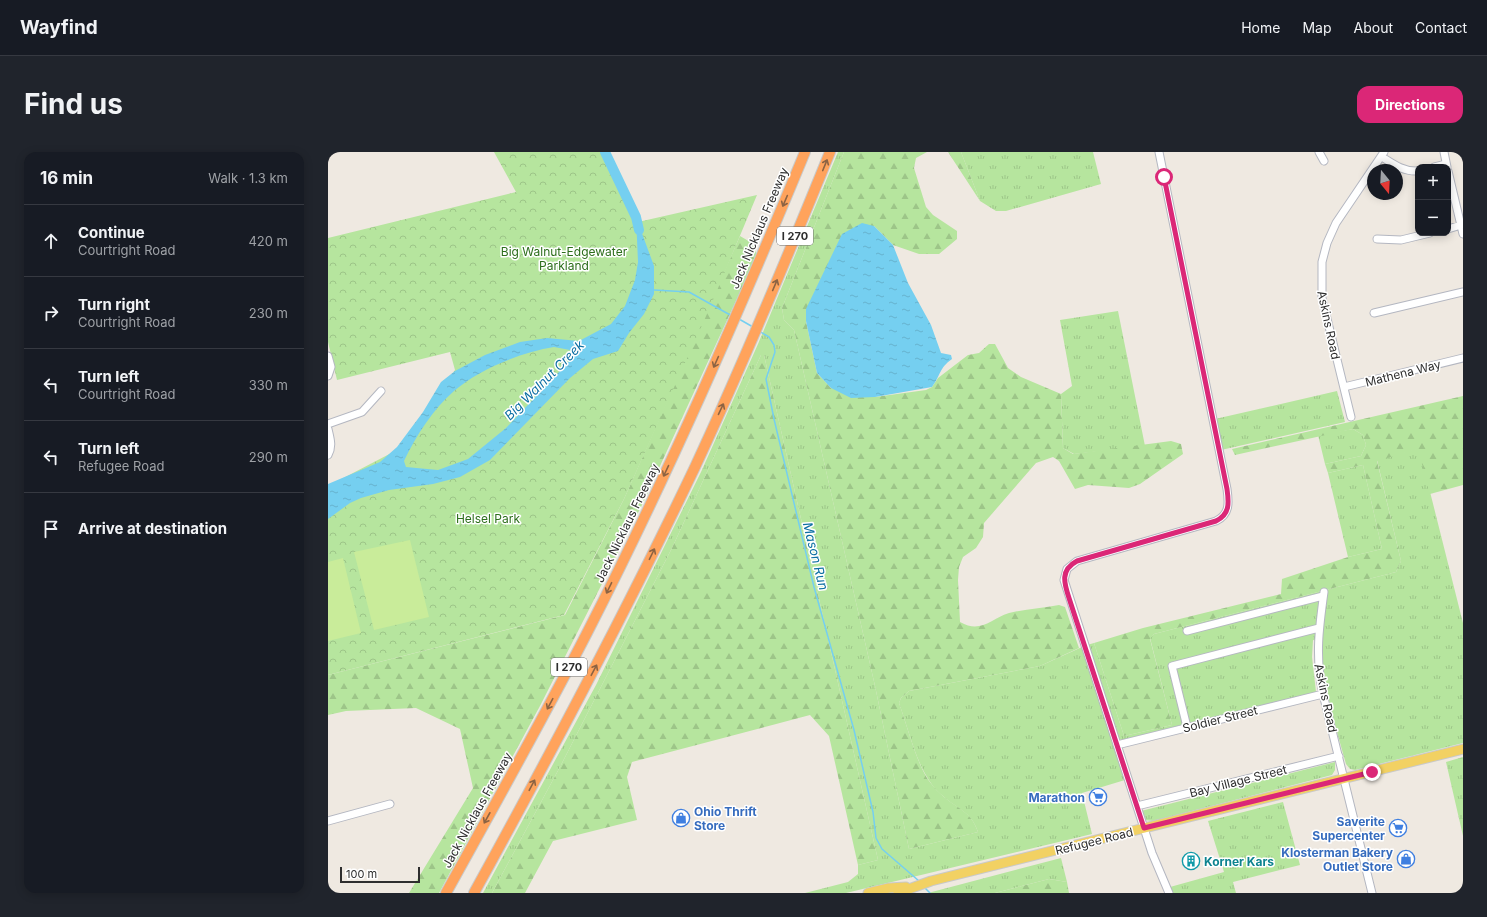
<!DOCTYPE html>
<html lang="en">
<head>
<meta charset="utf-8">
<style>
  body { margin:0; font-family:Inter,sans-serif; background:#20242c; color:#f1f3f6 }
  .controls { position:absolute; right:12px; top:12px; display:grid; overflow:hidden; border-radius:8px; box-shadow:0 2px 10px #0003 }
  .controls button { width:36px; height:36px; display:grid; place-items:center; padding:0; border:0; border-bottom:1px solid #363941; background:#171b24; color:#f1f3f6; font:20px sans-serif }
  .compass { position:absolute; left:1039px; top:12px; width:36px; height:36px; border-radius:50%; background:#171b24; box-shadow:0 2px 10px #0003; rotate:162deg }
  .scale { position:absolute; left:12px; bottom:10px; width:80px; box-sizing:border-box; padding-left:4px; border:2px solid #2e2e2e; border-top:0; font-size:11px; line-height:14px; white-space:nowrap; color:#2e2e2e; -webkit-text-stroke:3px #fff; paint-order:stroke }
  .stop { position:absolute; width:12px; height:12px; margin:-9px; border:3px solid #db2777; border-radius:50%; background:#fff }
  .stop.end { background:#db2777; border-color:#fff; box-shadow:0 1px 4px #0008 }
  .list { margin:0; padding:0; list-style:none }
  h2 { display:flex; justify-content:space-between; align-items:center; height:52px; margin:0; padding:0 16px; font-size:17px }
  h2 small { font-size:13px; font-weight:400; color:#9ea1a6 }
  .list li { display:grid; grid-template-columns:26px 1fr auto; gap:12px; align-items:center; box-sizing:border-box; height:72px; padding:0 16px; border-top:1px solid #363941 }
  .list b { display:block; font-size:15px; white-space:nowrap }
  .list p { margin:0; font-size:13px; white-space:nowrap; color:#9ea1a6 }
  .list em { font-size:13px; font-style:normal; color:#9ea1a6 }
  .icon { flex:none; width:22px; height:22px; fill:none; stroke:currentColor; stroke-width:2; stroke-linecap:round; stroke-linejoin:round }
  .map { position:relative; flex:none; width:1135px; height:741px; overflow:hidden; border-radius:12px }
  header { display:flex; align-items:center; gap:24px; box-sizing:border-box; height:56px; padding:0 20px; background:#171b24; border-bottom:1px solid #363941 }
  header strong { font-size:19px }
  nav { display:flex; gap:22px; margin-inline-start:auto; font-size:14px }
  .intro { display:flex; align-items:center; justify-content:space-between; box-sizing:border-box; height:96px; padding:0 24px }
  h1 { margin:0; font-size:28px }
  .button { padding:10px 18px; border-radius:12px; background:#db2777; color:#fff; font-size:14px; font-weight:700 }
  main { display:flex; gap:24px; padding:0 24px }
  aside { flex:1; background:#171b24; border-radius:12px; box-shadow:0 2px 10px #0003 }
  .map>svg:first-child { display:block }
</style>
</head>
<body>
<header>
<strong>Wayfind</strong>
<nav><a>Home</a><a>Map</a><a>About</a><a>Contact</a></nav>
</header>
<div class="intro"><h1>Find us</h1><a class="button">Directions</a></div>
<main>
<aside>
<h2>16 min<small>Walk · 1.3 km</small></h2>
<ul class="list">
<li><svg class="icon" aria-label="ahead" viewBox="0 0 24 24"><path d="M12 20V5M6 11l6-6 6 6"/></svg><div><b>Continue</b><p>Courtright Road</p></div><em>420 m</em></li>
<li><svg class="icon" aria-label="right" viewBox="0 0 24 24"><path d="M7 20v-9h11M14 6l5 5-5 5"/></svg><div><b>Turn right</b><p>Courtright Road</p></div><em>230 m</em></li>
<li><svg class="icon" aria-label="left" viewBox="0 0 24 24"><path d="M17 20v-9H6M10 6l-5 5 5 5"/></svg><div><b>Turn left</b><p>Courtright Road</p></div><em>330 m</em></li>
<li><svg class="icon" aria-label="left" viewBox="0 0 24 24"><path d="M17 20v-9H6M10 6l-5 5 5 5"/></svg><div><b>Turn left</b><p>Refugee Road</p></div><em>290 m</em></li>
<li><svg class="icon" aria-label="arrive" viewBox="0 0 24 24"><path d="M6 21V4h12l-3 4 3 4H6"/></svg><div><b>Arrive at destination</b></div></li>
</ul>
</aside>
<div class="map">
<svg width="1135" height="741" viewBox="0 0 1135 741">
  <defs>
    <pattern id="grass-tufts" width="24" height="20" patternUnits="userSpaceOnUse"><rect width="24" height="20" fill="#b6e59e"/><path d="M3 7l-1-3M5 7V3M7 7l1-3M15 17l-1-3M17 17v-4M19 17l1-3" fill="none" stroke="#9dc588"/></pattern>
    <pattern id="forest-firs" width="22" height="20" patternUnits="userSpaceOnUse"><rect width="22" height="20" fill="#b6e59e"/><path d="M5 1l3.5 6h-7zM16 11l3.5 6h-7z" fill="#9dc588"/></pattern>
    <pattern id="park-crowns" width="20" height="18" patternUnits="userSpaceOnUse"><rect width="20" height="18" fill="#b6e59e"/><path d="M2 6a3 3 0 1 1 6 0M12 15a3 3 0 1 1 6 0" fill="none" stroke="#9dc588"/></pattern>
    <pattern id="water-ripples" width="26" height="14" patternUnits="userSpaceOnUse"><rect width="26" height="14" fill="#75cff0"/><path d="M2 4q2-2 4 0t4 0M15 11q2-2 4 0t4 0" fill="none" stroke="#66b2ce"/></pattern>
  </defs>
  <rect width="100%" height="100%" fill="#efe9e1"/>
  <path fill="url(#grass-tufts)" d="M510,0H516L454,156L456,168L466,178L547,534L581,697L650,680C643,659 630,658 615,644C609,640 603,632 599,625C587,606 579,573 571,551L573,546L581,539L712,514L754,495L797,628L754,641L764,682L518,741H477L520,730L530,722V713L550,708L436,203H433L344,396L233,613L164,741H155L268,533L373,320L430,192Z
    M633,0H765L773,32L678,59H668L652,49Z
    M790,159L817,294L746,302L735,296L733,242L744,234L732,168Z
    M1009,239L1017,270L893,298L887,267Z
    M1025,277L1035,283L1038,293L1033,304L997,312L990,283Z
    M1091,296L1135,471V591L1027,618L1022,617L1018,612C1007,571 994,533 994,490L985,488L984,505L988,540L793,588L790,586L759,493L766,491L796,584L844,573L822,486L826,482L1068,420L1073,409L1049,308Z
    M1035,313L1054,397L1020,405L1000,321Z
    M1135,605V684L1118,610Z
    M1007,610V618L1004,623L825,669L817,668L813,659Z
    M955,650L972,713L905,730L908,741H845L842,735L896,720L880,669Z
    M733,706L739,730L721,727L667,741H600Z"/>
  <path fill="url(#forest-firs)" d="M516,0H599L588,6L586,16L598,55L605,63L629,79V87L611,102H591L565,93L546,74L478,169L489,221L503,236L547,245L598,238L604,235L610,226L640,203L651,201L661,192H667L680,216L693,225L733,242L735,296L745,302L843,289L853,292L855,302L812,332L801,336L760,333L747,337L731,309L725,305L708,311L656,371L655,385L648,396L635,405L631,415L630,428L632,470C653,482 662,467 681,461C697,457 715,456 731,453L737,455L751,496L712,514L581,539L573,546L571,551C579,573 587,606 599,626C603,632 610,640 615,644C631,658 643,659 650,680L581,697L547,534L466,178L456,168L454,156Z
    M620,0H633L652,49Z
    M412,84L424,91L429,103L315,351L213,552L111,741H81L145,636L132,577L88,556L18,559L0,563V523L237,463L296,347Z
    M433,203H436L550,708L530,713L501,584L482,563L304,610L299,625L309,668L225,689L197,741H164L233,613L344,396Z
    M1135,244V333L1102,342L1090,297L1049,309L1073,409L1068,420L826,482L822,487L844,573L796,584L766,491L815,476L953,442L954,427L1020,405L1054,397L1035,313L1000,321L997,312L1033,304L1038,293L1035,283L1025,277L907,303L904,297Z
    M721,727L739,730L741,741H667Z"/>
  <path fill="url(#park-crowns)" d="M166,0H277L310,70L429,43L383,153L296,347L236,463L0,523V334L71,297L127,218L122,200L9,228L0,190V86L188,40Z"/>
  <path fill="#c9ec9a" d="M82,388L101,465L46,478L26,400Z
    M15,406L33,481L0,489V410Z"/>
  <path fill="url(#water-ripples)" fill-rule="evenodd" d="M308,65L326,114V142L316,162L301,181L290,199L265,207L242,226L162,308L132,325L105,332L61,338L33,346L22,351L0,367V332L52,310L69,295L95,260L113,230L127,219L157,203L192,190L219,186L251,189L283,172L297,154L307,128L310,110ZM226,195L242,198L247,203L178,276L140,307L110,318L78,315L76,309C88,284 105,257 126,239C151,217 194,200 226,195Z
    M534,71L546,74L565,93L580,131L603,173L613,201L623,203L624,207C611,216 613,223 604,235L547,245L523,246L503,236L489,221L478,169V157L514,82Z"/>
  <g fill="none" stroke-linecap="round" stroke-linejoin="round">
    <path stroke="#75cff0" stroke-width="1.5" d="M326,138L361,140L404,164
      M411,167L425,175
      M431,179L441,185L446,193L447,200L438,227L446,267L486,435L526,578L545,660L548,686L554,697L591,729
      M596,735L602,741"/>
    <path stroke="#75cff0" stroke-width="10" d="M277,0L308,65L311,78"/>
    <defs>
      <path id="minor" d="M831,0L899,337C901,351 902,362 888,369L749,409L739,417L736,428L824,701L841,741
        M991,0L996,9
        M1116,0L1119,15
        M1054,5C1065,12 1076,20 1090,19
        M1106,15L1118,12
        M1120,19L1135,82
        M1120,77L1133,73
        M1049,87L1073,88L1102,81
        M1046,161L1135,140
        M0,204L3,215L0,224
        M1016,235L1135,206
        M1023,265L994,146V110L999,91L1008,71L1056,0
        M0,272L34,260L53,239
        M0,277C2,286 5,294 0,303
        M996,440C991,476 987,505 995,542L1044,741
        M859,479L995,444
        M859,575L844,514L991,476
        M789,593L995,542
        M809,654L1011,604
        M0,669L62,652"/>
      <path id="major" d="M540,741L561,736L578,735
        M570,741L603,729L1135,597"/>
      <path id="highway" d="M118,741C166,654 215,567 260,479C340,323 410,162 477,0
        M146,741C223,601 298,460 367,315C415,212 459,106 502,0"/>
    </defs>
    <use href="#minor" stroke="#b4b7c1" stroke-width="9"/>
    <use href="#major" stroke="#c9c9c9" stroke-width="11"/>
    <use href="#highway" stroke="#c9c9c9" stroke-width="12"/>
    <use href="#minor" stroke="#fff" stroke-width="7"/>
    <use href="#major" stroke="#f2d163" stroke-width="9"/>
    <use href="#highway" stroke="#ffa35c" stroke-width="10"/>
  </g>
  <defs><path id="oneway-shaft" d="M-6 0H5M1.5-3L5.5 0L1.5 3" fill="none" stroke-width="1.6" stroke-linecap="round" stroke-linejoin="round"/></defs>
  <g stroke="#8c6343">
    <use href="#oneway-shaft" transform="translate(497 13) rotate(-68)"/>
    <use href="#oneway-shaft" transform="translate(457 49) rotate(113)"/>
    <use href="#oneway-shaft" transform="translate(447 133) rotate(-67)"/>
    <use href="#oneway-shaft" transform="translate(388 210) rotate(114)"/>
    <use href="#oneway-shaft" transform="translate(393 257) rotate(-65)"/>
    <use href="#oneway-shaft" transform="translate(338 319) rotate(115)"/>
    <use href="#oneway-shaft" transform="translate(324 402) rotate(-64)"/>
    <use href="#oneway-shaft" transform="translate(281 436) rotate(116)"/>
    <use href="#oneway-shaft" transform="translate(266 518) rotate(-62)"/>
    <use href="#oneway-shaft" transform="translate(222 552) rotate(118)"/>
    <use href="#oneway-shaft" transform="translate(204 633) rotate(-62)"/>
    <use href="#oneway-shaft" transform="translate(159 666) rotate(119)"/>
  </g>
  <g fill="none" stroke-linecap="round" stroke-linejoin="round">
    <path stroke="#db2777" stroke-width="5" d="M836,25L899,337C901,351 902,362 888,369L749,409C732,418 736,431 741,446L816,676L1044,620"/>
  </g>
  <defs>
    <symbol id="supermarket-ring" viewBox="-11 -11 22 22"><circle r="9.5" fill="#fff" stroke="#3f7fe0" stroke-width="1.5"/><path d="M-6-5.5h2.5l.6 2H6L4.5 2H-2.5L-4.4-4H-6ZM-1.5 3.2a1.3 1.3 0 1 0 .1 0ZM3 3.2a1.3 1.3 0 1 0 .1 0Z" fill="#3f7fe0"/></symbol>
    <symbol id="shop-ring" viewBox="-11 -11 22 22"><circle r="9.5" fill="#fff" stroke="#3f7fe0" stroke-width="1.5"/><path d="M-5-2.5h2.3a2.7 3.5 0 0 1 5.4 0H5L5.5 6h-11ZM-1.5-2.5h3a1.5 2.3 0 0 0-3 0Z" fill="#3f7fe0"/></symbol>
    <symbol id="building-ring" viewBox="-11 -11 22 22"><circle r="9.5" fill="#fff" stroke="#0f9aa8" stroke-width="1.5"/><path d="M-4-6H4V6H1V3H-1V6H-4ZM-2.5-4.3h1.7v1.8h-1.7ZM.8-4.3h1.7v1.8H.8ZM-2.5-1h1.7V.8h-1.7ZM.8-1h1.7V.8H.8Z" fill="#0f9aa8"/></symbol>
  </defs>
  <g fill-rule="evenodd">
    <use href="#supermarket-ring" x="760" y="635" width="20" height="20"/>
    <use href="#shop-ring" x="343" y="656" width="20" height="20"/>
    <use href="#supermarket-ring" x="1060" y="666" width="20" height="20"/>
    <use href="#shop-ring" x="1068" y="697" width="20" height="20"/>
    <use href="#building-ring" x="853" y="699" width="20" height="20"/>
  </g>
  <g text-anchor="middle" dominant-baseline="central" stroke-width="3" stroke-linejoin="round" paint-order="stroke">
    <g fill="#fff" stroke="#6d6d6d" stroke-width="1">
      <rect x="449" y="75" width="36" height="18" rx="3"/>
      <rect x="223" y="506" width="36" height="18" rx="3"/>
    </g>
    <g font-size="11" font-weight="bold" fill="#2e2e2e">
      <text x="467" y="84">I 270</text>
      <text x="241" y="515">I 270</text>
    </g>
    <g font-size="12" fill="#2e2e2e" stroke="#fff">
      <text transform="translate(431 76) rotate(-67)">Jack Nicklaus Freeway</text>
      <text transform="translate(1001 173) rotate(78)">Askins Road</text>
      <text transform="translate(1075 221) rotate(-14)">Mathena Way</text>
      <text transform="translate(299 371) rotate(-64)">Jack Nicklaus Freeway</text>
      <text transform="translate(998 546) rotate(78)">Askins Road</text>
      <text transform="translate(892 567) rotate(-14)">Soldier Street</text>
      <text transform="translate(910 629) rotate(-14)">Bay Village Street</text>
      <text transform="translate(149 658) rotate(-61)">Jack Nicklaus Freeway</text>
      <text transform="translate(766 689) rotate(-14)">Refugee Road</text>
    </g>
    <g font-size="12" fill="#2c6e1b" stroke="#fff">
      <text x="236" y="99">Big Walnut-Edgewater<tspan x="236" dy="14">Parkland</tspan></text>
      <text x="160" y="366">Helsel Park</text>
    </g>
    <g font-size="12" font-weight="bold" fill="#366cbe" stroke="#fff" text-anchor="end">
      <text x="757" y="645">Marathon</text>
      <text x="366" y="659" text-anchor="start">Ohio Thrift<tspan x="366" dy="14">Store</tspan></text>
      <text x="1057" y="669">Saverite<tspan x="1057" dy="14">Supercenter</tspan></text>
      <text x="1065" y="700">Klosterman Bakery<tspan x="1065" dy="14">Outlet Store</tspan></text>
    </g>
    <g font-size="12" font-weight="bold" fill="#0d838f" stroke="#fff" text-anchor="start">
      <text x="876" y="709">Korner Kars</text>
    </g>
    <g font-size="13" font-style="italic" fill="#0d6fa3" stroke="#fff">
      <text transform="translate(216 228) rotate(-45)">Big Walnut Creek</text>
      <text transform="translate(488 404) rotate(76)">Mason Run</text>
    </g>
  </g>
</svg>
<div class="controls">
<button>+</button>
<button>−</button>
</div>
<svg class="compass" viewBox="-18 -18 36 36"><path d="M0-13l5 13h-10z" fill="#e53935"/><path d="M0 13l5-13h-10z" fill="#9ea1a6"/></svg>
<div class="scale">100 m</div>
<div class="stop" style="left:836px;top:25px"></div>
<div class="stop end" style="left:1044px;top:620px"></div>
</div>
</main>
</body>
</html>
